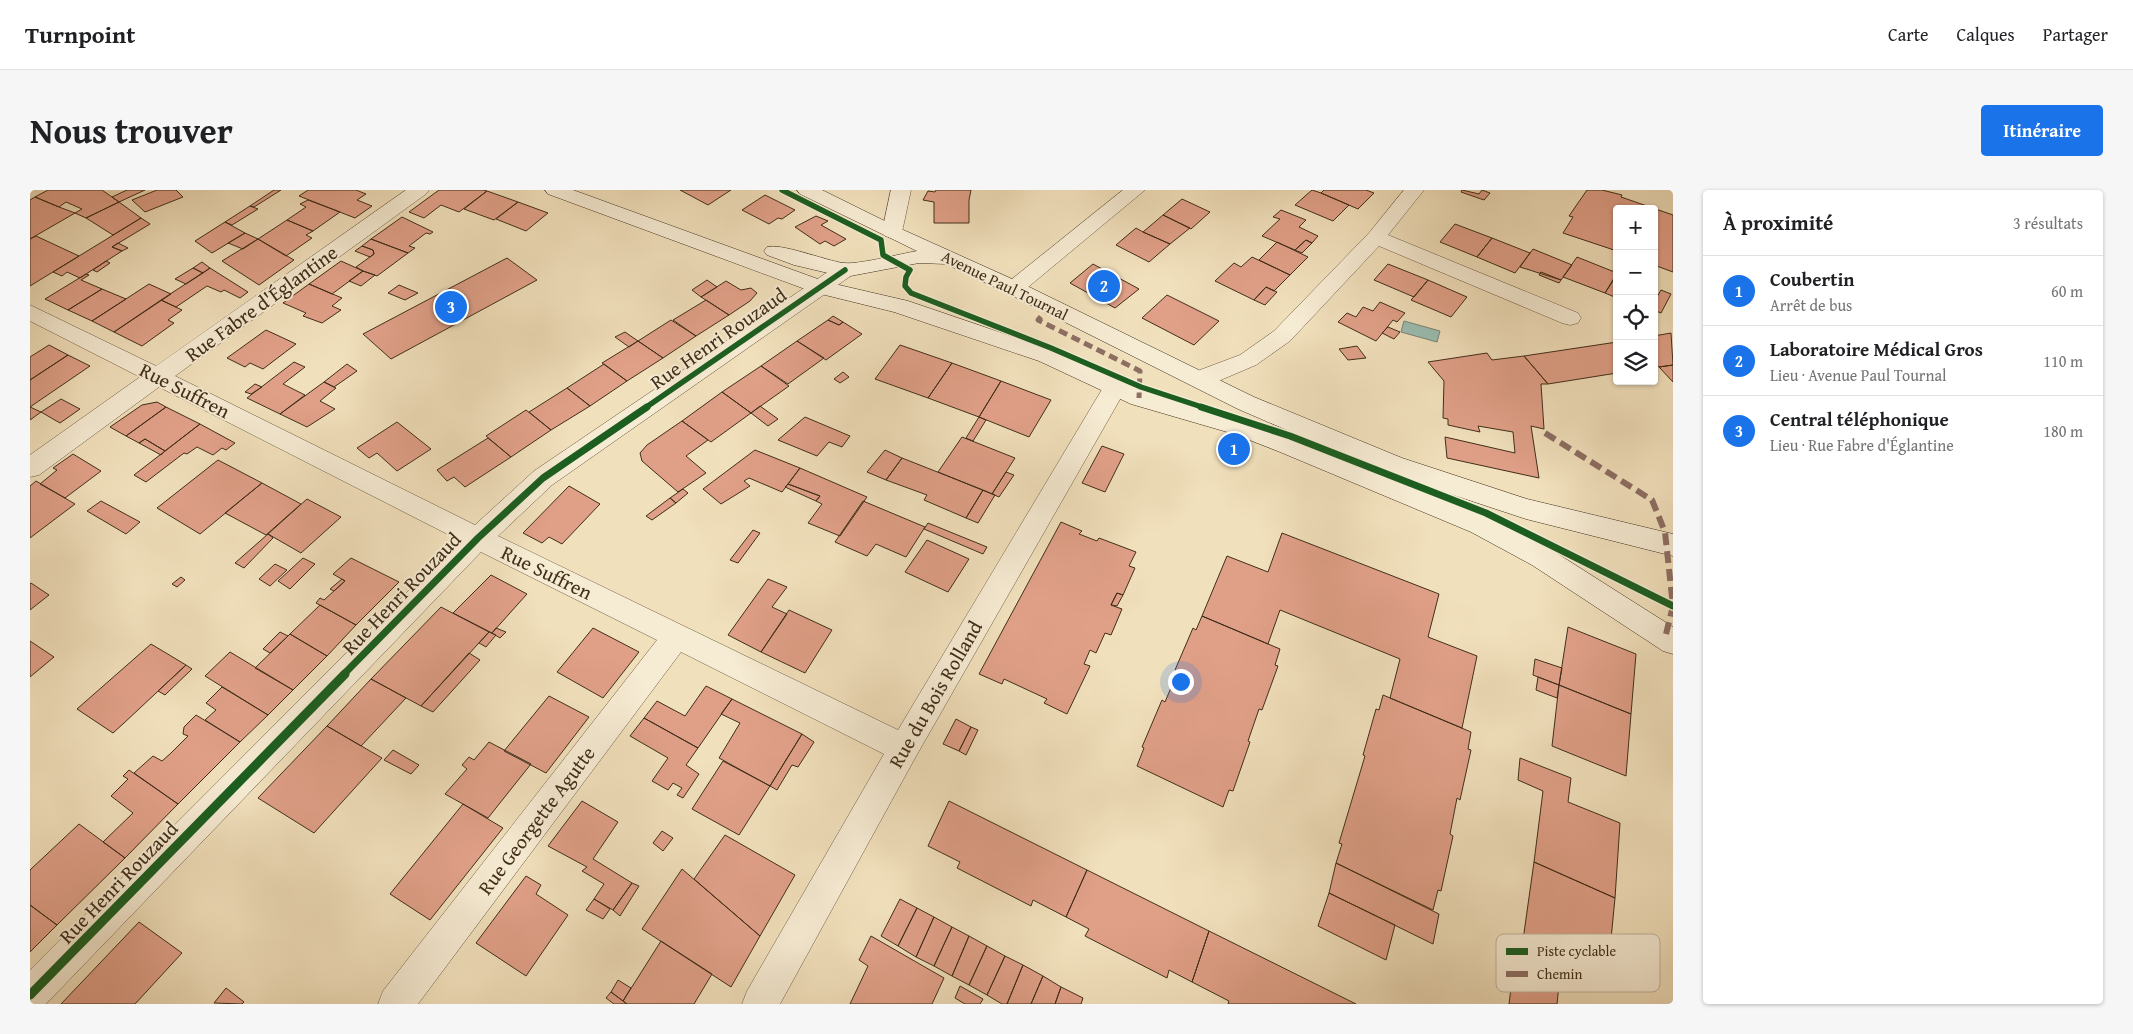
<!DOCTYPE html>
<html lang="fr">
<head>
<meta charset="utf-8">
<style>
  body { margin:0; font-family:"Gentium Book Plus",serif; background:#f6f6f6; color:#202124 }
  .controls { position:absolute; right:15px; top:15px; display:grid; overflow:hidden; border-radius:5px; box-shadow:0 1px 4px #0004 }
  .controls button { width:45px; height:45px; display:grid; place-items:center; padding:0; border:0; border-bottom:1px solid #e0e0e0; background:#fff; color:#202124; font:25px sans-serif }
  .you { position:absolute; left:1150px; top:491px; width:18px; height:18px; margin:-12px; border:4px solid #fff; border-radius:50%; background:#1a73e8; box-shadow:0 0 0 8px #1a73e833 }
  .badge { display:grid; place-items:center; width:32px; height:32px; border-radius:50%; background:#1a73e8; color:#fff; font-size:16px; font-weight:700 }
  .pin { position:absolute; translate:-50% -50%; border:2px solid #fff; box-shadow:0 1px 5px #0006 }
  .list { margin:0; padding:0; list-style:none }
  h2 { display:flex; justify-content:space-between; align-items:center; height:65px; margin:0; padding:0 20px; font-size:21px }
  h2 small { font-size:16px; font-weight:400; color:#757577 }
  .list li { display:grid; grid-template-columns:32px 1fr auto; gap:15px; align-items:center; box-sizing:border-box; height:70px; padding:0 20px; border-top:1px solid #e0e0e0 }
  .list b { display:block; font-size:19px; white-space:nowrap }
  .list p { margin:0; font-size:16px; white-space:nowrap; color:#757577 }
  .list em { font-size:16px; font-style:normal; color:#757577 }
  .icon { flex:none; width:28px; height:28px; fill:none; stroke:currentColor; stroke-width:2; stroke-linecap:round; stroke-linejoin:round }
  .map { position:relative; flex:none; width:1643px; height:814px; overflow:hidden; border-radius:5px }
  header { display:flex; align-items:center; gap:30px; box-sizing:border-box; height:70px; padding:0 25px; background:#fff; border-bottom:1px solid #e0e0e0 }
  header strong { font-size:24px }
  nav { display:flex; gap:28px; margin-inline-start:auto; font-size:18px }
  .intro { display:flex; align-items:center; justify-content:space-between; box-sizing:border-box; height:120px; padding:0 30px }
  h1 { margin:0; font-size:35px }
  .button { padding:12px 22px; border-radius:5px; background:#1a73e8; color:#fff; font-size:18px; font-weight:700 }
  main { display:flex; gap:30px; padding:0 30px }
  aside { flex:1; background:#fff; border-radius:5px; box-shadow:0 1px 4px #0004 }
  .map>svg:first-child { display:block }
</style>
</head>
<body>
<header>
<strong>Turnpoint</strong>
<nav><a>Carte</a><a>Calques</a><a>Partager</a></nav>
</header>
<div class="intro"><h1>Nous trouver</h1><a class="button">Itinéraire</a></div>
<main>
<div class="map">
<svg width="1643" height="814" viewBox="0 0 1643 814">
  <rect width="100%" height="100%" fill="#f1e0bc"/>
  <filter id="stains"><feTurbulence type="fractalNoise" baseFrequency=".004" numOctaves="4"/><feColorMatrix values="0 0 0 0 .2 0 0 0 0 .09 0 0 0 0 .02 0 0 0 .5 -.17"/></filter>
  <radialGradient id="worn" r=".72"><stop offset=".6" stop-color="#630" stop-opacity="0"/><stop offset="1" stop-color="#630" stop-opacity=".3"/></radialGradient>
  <path fill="#9bbdb2" stroke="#778475" d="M1374,131L1410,141L1407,152L1371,142Z"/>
  <path fill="#e0a088" stroke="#402e19" d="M18,0H72L89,12L56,28L45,23L52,19L36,12L29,17L5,7Z
    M97,0H115L89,12L82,7Z
    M127,0H146L153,7L115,22L102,10Z
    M244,0H251L224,17L220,16Z
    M278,0H326L336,4L327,10L342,16L325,28L269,6Z
    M409,0H453L457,1L429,22L411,15L394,28L379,22Z
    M650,0H701L678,15Z
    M906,0H941L939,10V33H904V12L893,10L898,1L905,2Z
    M1282,0L1291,3L1319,15L1303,31L1265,15Z
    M1294,0H1336L1344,3L1328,19L1291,3Z
    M1432,0L1449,4L1452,0L1460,3L1454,10L1431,2Z
    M1557,0H1572L1592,5L1591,7L1643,25V82L1624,75V19H1587V61L1533,43L1543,27L1539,26Z
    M457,1L488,12L464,30L434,19Z
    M735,5L765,20L752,29L748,28L739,34L712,20Z
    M5,7L29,17L45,23L0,49V10Z
    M1152,9L1180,22L1161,39L1133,25Z
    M278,10L310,22L283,41L257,30L276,17L270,14Z
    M89,12L111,28L83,45L56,28Z
    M488,12L518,23L496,41L466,29Z
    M220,16L228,19L202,35L195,32Z
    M1251,20L1276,30L1269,37L1288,46L1282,53L1276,50L1265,60L1232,46L1250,29L1243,27Z
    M1133,25L1160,38L1140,54L1113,42Z
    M786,26L798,31L791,35L816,49L804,56L795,51L790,54L765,37Z
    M372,27L403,42L400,44L396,43L379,56L385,58L378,63L341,49Z
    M111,28L120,34L82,57L92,61L56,84L50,88L37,82L32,86L23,82Z
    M257,30L283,41L276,45L282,48L256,66L228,49Z
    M195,32L215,43L182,63L165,51Z
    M1425,34L1462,48L1447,67L1410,52Z
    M1106,38L1113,42L1140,54L1119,72L1086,55Z
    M215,43L228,49L213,59L198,53Z
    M6,46L49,66L0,96V49Z
    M1462,48L1500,63L1485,83L1447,67Z
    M228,49L264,70L229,95L192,71Z
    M341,49L378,63L347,86L333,81L326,77L344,64L343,60L332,56Z
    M1276,50L1282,53L1272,63L1265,60Z
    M1247,52L1278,67L1260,85L1229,70Z
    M88,53L98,58L92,61L82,57Z
    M332,56L343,60L344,64L340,67L325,61Z
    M1503,59L1542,75L1531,90L1490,77Z
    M1222,67L1260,85L1244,101L1236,97L1224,110L1185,91L1204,73L1211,77Z
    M1547,67L1587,83L1575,103L1533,87Z
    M477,68L507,90L361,169L333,144Z
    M76,71L80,73L67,82L63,80Z
    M311,71L333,81L302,104L279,94Z
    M172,72L180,78L173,83L163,78Z
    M1063,74L1109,99L1085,118L1040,93Z
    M1358,74L1398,90L1384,107L1344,90Z
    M163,78L173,83L156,94L145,89Z
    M180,78L218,102L210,108L194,100L191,102L177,96L146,117L131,110Z
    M333,81L345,85L331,96L319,91Z
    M1511,82L1531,90L1529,93L1509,85Z
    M56,84L59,85L51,90L72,99L38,120L15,109Z
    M1587,85V108L1575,103Z
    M677,90L687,97L671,107L662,100Z
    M1398,90L1437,107L1421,127L1381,110Z
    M696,91L711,100L721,98L727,103L720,111L699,125L671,107Z
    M119,94L141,104L84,142L62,131Z
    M279,94L312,108L302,116L311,120L292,133L273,126L276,123L253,113Z
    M369,95L388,103L375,110L358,103Z
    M1236,97L1247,102L1235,115L1224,110Z
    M72,99L96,109L62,131L38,120Z
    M1631,100L1641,104L1631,123L1624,120V112Z
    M1137,105L1189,131L1164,155L1112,128Z
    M131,110L152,120L138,130L144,133L112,156L84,142Z
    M676,110L699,125L666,146L643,130Z
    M1350,112L1375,123L1367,132L1363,130L1346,151L1308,132L1317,123L1326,127L1333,117L1343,121Z
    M803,126L813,132L809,135L798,130Z
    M641,130L666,146L633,168L608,151Z
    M798,130L809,135L813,132L832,144L796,170L767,151Z
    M1358,137L1370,142L1364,149L1352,143Z
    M236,140L266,154L233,179L220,173L215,177L197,168Z
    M595,142L608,151L599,157L585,147Z
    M1641,143L1643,175L1629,177L1624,173V146Z
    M608,151L633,168L597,191L572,173Z
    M767,151L794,168L758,194L731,176Z
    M1587,152V183L1518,194L1494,166Z
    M19,155L38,165L0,190V167Z
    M870,155L922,173L898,208L845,189Z
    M1327,156L1336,168L1318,170L1309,159Z
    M1457,163L1462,170L1494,166L1518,194H1511L1514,239L1501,236L1509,288L1417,268L1415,247L1485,263L1483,242L1448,236L1450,242L1418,235V229L1413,228L1414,191L1398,172Z
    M38,165L60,176L0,217V190Z
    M264,172L275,177L253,194L275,205L250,224L217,208Z
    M922,173L971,191L949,227L898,208Z
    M317,174L327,181L304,197L294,192Z
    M574,174L597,191L560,216L537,198Z
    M1643,175V192L1629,177Z
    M731,176L759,196L721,223L692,202Z
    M813,182L819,187L810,193L804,189Z
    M971,191L1021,210L999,247L949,227Z
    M294,192L306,198L290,211L305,219L277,237L250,224Z
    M225,194L232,197L221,204L215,202Z
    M537,198L560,216L521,240L499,222Z
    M692,202L721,223L681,252L652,231Z
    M31,209L50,219L30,233L11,222Z
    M127,212L136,217L96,246L80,237L112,215Z
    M730,216L748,229L738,236L721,223Z
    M0,217L11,222L0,230Z
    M136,217L170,234L135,261L115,249L109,253L96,246Z
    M496,220L521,240L481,267L456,246Z
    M775,227L820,246L812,257L799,252L787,266L748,250Z
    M949,227L956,230L943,251L936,248Z
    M652,231L678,250L656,266L676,283L648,302L612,271L610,263L617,255Z
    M367,232L401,259L367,281L347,263L339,268L327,258Z
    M170,234L205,253L196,260L192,258L183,265L167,257L157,264L154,263L116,292L104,285Z
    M932,247L985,268L962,304L908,282Z
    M458,248L481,267L435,297L424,287L417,291L407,280Z
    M115,249L135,261L131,265L109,253Z
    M1072,256L1094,264L1075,302L1052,293Z
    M725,260L770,278L752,302L719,288L714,291L720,296L691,314L673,299Z
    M855,260L872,268L856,290L837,282Z
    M43,264L71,281L35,308L10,294L27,280L23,278Z
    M872,268L953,300L936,328L894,310L897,305L856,290Z
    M188,270L232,293L170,344L127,318Z
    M770,278L837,307L810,346L778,333L792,314L786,311L790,306L758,294Z
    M976,282L984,285L969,307L962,304Z
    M6,291L45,314L0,348V296Z
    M232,293L271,314L236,345L195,323Z
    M758,294L790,306L786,311L755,297Z
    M539,296L570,314L532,354L519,347L512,353L493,343Z
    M653,299L658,303L646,313L640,308Z
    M953,300L965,305L948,333L936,328Z
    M640,308L646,313L622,330L616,326Z
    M277,309L311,327L271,363L238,344Z
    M71,311L110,332L96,344L57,321Z
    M833,311L895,337L876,367L846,354L837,366L805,352Z
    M1031,332L1052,341L1049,344L1067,351L1069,348L1106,362L1099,376L1105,378L1093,405L1087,403L1081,415L1092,419L1081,445L1075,443L1066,463L1060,460L1054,474L1060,476L1037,524L1014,513L1017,509L974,489L972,494L949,484Z
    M898,333L957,357L953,364L894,339Z
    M723,340L730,343L708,373L700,370Z
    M1252,343L1409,404L1398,447L1447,466L1432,538L1360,508L1370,469L1250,420L1238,454L1172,426L1197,366L1238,382Z
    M238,344L243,348L214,378L205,373Z
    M897,350L939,369L918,402L875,382Z
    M273,368L285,374L260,399L248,391Z
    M321,368L369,392L326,435L286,413L290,408L294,410L315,391L303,384Z
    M245,374L257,380L240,396L229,389Z
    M461,385L497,404L462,443L423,423Z
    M151,387L155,390L147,397L142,394Z
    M312,389L315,391L304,401L300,399Z
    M738,389L757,397L742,417L757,424L731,462L698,445Z
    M1,393L19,405L0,420V394Z
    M1087,403L1093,405L1087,416L1081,415Z
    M290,415L326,435L297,466L260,444Z
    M411,417L459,442L391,516L341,489Z
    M759,420L802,440L775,483L731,462Z
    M1172,426L1250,459L1245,475L1248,476L1232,520L1229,519L1218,551L1220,552L1203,601L1199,600L1193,617L1107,576L1114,558L1112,557L1132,510L1135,512L1148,481L1145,480L1163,438L1166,440Z
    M1538,437L1606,464L1601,524L1529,495Z
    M466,438L476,442L470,448L462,443Z
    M563,438L609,462L573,508L527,482Z
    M250,442L258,446L240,463L233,459Z
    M459,442L466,445L456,457L449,453Z
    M260,444L297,466L263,500L225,478Z
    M0,451L24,467L0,487Z
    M121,454L156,475L94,533L83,543L47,519Z
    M200,462L263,500L238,525L175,486Z
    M439,463L450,470L403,522L391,516Z
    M1505,469L1532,478L1529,495L1503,485Z
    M156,475L162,479L135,505L128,501Z
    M1508,487L1529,495L1527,508L1506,500Z
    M341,489L376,508L331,556L297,536Z
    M1529,495L1601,524L1596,586L1522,556Z
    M676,496L702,509L668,558L614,528L627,511L655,526Z
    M192,497L238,525L210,552L175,530L186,520L176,513Z
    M1353,505L1441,542L1438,559L1441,560L1430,610L1427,608L1420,644L1423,646L1411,701L1408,700L1403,720L1306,673L1312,654L1309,653L1335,566L1333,565L1346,519L1349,520Z
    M519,506L559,527L516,583L474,561Z
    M702,509L772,544L740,596L689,568L710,533L691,524Z
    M166,525L210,552L148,614L104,583L123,566L132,571L141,563L158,546L153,544L154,537Z
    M614,528L668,558L656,575L669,584L653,608L647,605L652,598L643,593L638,600L622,591L638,568L600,546Z
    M926,529L941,537L929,561L913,554Z
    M297,536L352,568L284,643L228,608Z
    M941,537L948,540L936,565L929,561Z
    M772,544L784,552L768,577L762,575L747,600L740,596Z
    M459,552L501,574L458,628L415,604L437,579L432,575L439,567L444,570Z
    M363,560L389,575L381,584L354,570Z
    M1490,568L1541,588L1538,612L1590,633L1585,708L1504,672L1513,601L1488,590Z
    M693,571L740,596L709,645L662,619Z
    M99,580L148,614L95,668L73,652L103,623L81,606L98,589L93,586Z
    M552,611L588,632L563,669L602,693L583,720L564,709L574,694L552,681L557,677L518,656Z
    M919,611L1057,680L1036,727L1003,710L1001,716L927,678L930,672L898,656Z
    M433,614L473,638L400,730L360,704Z
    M49,634L95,668L27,735L0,715V680Z
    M632,641L643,648L633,661L623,653Z
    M695,645L765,685L730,746L664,689Z
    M1504,672L1585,708L1577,790L1493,750Z
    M1306,673L1409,724L1403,754L1299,703Z
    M652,679L730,746L701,797L612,739Z
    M1057,680L1179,741L1162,792L1139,780L1137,788L1055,746L1059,739L1036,727Z
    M496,686L511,695L506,704L538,725L496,786L446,753Z
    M602,693L609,696L590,726L583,720Z
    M1299,703L1365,735L1356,770L1288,736Z
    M564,709L580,719L573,729L556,720Z
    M870,709L887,718L868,756L851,746Z
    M0,715L27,735L0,762Z
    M887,718L904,727L886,767L868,756Z
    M904,727L922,737L904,776L886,767Z
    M109,732L152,763L105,814H31Z
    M922,737L939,746L922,786L904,776Z
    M1179,741L1326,814H1198L1199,811L1162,792Z
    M841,746L914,788L902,814H820L838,776L829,770Z
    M939,746L957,756L939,795L922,786Z
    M631,751L682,784L664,814H597L593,811Z
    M957,756L975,766L957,805L939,795Z
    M975,766L993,775L977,814H972L957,805Z
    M1484,774L1529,795L1527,814H1479Z
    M993,775L1013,786L1001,814H977Z
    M1013,786L1031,797L1025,814H1001Z
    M588,790L601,798L593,811L581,802Z
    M930,796L953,809L950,814H935L925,808Z
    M1031,797L1053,808L1051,814H1025Z
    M196,798L214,812L212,814L184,813Z
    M581,802L597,814H584L576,808Z"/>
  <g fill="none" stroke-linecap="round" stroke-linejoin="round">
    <defs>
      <path id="minor" d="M376,0H399L396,4L145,186L445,335L504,281L808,75L815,73L822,75L825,80L822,85L522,295L468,346L868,540L1077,191L1085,189L1093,191L1097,197L885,568L750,814H712L717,801L854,564L651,462L388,814H348L353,801L627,450L451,362L16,814H0V780L429,350L129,197L9,285L0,287V265L110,187L0,131V115L126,176Z
        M861,0H881L872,42L869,46L862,48L855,46L852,42Z
        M1093,0H1115L991,103L984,105L977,103L973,98L977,93Z
        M1374,0H1394L1358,45L1548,123L1551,128L1548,133L1540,135L1532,133L1349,56L1260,151L1226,175L1186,192C1179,198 1174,198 1165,196L1161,190L1170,180L1210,165L1244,141L1339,43Z"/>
      <path id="secondary" d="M515,0H543L796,92L878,111L1025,161L1117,202L1221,232L1268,250L1459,328L1520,359L1643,437V464L1633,461L1502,375L1441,342L1250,262L1204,244L1101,214L1009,171L864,122L783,102L518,4Z
        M767,0H792L869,38L991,93L1224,207L1372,268L1497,309L1643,344V366L1496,329L1354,282L1208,219L977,103L916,74L889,73L815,87L764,75L737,65L734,61L737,57C751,53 794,70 813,73C827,75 870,64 887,61L770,4Z"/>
    </defs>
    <use href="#minor" stroke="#6c5a42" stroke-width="1"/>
    <use href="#secondary" stroke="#402e19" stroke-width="1"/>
    <use href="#minor" fill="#f6ebd3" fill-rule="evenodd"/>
    <use href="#secondary" fill="#f6ebd3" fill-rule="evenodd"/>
    <path stroke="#8d6e63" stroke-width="5" stroke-dasharray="9 5" stroke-linecap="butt" d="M1020,116L1008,130L1110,181L1109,208"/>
    <path stroke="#8d6e63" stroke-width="6" stroke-dasharray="12 6" stroke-linecap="butt" d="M1515,243L1622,310L1635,342L1643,416L1635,448"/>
    <defs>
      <path id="cycleway-far2" d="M752,0L851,50L853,65L880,80L876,87L875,96L881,103L1021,158L1111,197L1175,218
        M615,218L815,80"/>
      <path id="cycleway-far1" d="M1171,217L1260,246L1456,323L1643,416
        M313,485L448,348L513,288L617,217"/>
      <path id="cycleway" d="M0,805L315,484"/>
    </defs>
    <use href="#cycleway-far2" stroke="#f6ebd3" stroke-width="8"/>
    <use href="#cycleway-far1" stroke="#f6ebd3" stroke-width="10"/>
    <use href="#cycleway" stroke="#f6ebd3" stroke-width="12"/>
    <use href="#cycleway-far2" stroke="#1b5e20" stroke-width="5.5"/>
    <use href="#cycleway-far1" stroke="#1b5e20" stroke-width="7"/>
    <use href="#cycleway" stroke="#1b5e20" stroke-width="9"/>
  </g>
  <g text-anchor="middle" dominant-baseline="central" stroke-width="4" stroke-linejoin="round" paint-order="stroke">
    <g font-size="16" fill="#402e19" stroke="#f6ebd3">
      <text transform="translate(975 95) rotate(26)">Avenue Paul Tournal</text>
    </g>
    <g font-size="20" fill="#402e19" stroke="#f6ebd3">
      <text transform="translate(231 113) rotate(-36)">Rue Fabre d'Églantine</text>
      <text transform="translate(688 148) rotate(-35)">Rue Henri Rouzaud</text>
      <text transform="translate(155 200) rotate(27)">Rue Suffren</text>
      <text transform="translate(517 382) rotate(26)">Rue Suffren</text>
      <text transform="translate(371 403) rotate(-46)">Rue Henri Rouzaud</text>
      <text transform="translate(905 504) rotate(-60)">Rue du Bois Rolland</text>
      <text transform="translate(506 630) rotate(-53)">Rue Georgette Agutte</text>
      <text transform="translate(88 692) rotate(-46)">Rue Henri Rouzaud</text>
    </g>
  </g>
  <rect x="1466" y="744" width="164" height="58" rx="8" fill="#f6ebd3" stroke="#bfb29b" stroke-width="1"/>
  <rect x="1476" y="758" width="22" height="7" fill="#1b5e20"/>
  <rect x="1476" y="781" width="22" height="6" fill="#8d6e63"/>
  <g font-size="14" fill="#402e19">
    <text x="1507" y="766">Piste cyclable</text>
    <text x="1507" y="789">Chemin</text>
  </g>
  <rect width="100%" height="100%" filter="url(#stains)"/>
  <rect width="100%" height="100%" fill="url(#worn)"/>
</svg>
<div class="controls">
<button>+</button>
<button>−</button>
<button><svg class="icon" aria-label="locate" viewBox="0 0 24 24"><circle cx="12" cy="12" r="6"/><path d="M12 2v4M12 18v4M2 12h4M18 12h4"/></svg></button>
<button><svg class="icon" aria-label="layers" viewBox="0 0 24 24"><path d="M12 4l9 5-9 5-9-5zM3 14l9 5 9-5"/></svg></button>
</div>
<div class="you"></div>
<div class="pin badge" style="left:1204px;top:259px">1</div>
<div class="pin badge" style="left:1074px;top:96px">2</div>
<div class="pin badge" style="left:421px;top:117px">3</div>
</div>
<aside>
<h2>À proximité<small>3 résultats</small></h2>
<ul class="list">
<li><span class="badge">1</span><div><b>Coubertin</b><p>Arrêt de bus</p></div><em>60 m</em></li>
<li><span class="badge">2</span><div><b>Laboratoire Médical Gros</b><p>Lieu · Avenue Paul Tournal</p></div><em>110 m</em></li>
<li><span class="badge">3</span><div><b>Central téléphonique</b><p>Lieu · Rue Fabre d'Églantine</p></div><em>180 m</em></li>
</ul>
</aside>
</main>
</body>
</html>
